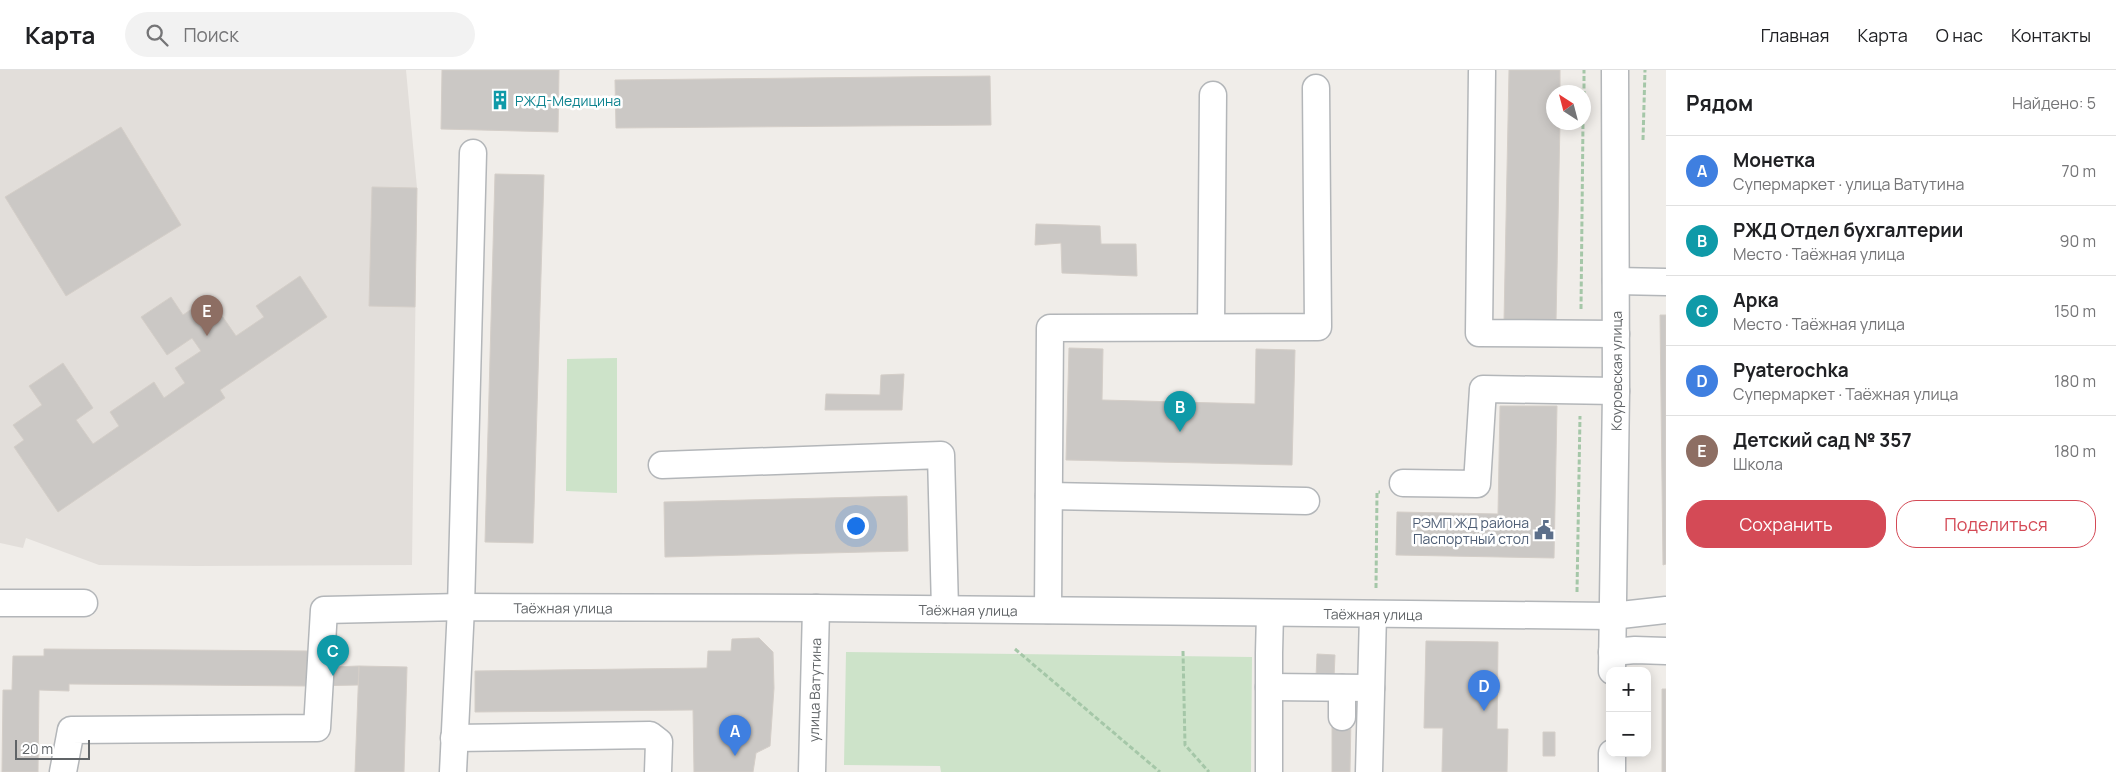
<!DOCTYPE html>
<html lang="ru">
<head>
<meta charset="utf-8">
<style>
  body { margin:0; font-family:Manrope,sans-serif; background:#f2f2f2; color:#202124 }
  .controls { position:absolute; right:15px; bottom:15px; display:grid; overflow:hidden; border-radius:10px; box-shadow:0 2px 12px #0003 }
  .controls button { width:45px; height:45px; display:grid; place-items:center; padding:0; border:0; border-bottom:1px solid #e0e0e0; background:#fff; color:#202124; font:25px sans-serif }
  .compass { position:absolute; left:1546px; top:15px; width:45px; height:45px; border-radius:50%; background:#fff; box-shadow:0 2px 12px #0003; rotate:324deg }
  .scale { position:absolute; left:15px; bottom:12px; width:75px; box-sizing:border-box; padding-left:5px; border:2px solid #606467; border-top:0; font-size:14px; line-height:18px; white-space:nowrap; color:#606467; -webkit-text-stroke:4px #fff; paint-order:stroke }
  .you { position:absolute; left:855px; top:455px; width:18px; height:18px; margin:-12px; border:4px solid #fff; border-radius:50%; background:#1a73e8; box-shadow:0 0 0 8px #1a73e833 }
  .badge { display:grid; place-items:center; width:32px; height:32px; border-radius:50%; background:#d44a56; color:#fff; font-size:16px; font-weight:700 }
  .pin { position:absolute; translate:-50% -41px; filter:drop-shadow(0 1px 2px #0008) }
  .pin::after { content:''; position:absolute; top:26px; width:18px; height:15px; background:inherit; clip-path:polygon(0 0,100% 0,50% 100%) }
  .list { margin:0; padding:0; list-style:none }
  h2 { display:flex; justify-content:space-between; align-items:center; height:65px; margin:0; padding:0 20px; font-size:21px }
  h2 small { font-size:16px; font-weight:400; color:#757577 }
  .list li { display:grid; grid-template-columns:32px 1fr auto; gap:15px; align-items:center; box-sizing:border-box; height:70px; padding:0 20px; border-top:1px solid #e0e0e0 }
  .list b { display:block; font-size:19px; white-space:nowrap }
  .list p { margin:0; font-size:16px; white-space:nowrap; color:#757577 }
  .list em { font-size:16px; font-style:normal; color:#757577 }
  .actions { display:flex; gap:10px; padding:15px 20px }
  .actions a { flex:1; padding:11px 0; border:1px solid #d44a56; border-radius:20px; text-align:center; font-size:18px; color:#d44a56 }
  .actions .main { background:#d44a56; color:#fff }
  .icon { flex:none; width:28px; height:28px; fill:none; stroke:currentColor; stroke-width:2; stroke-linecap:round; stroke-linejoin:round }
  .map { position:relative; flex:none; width:1666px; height:702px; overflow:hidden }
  header { display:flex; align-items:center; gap:30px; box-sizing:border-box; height:70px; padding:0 25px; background:#fff; border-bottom:1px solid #e0e0e0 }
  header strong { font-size:24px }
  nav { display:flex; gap:28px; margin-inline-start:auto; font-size:18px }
  .search { width:350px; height:45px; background:#f2f2f2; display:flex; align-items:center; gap:12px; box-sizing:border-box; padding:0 18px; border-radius:28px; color:#757577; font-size:19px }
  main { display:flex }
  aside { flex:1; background:#fff }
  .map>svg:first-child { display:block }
</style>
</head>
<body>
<header>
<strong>Карта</strong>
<div class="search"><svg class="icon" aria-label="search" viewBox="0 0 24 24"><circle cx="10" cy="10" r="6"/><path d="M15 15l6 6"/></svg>Поиск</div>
<nav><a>Главная</a><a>Карта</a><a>О нас</a><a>Контакты</a></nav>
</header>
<main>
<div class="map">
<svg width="1666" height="702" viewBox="0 0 1666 702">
  <rect width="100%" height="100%" fill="#f0ede9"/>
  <path fill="#e2deda" d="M0,0H406L417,118L412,495L195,496L99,495L26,468L23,478L0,473Z"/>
  <path fill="#cde3c9" d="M617,288V423L566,421L567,289Z
    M846,582L1252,587L1251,702H941L940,696L844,695Z"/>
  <path fill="#cbc8c5" stroke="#d4cec8" d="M442,0H559L558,62L441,59Z
    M1509,0H1560V22H1554V52H1560L1556,252L1504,251Z
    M990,6L991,55L616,58L615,10Z
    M121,57L181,155L66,226L5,127Z
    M495,104L544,105L533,473L485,472Z
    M372,117L417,118L415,237L369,236Z
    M1036,154L1100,156L1101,174H1136L1137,206L1062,203L1061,173L1035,175Z
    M300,206L327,247L220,320L225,328L58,442L14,377L24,370L13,355L42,335L29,316L63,293L93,338L76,350L93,374L119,356L110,342L154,312L164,328L185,313L175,298L201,281L192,268L167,285L141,247L171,227L183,245L209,227L236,266L264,247L256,236Z
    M1660,245H1666V494L1663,495Z
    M1069,278L1103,279L1102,330L1255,334L1256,279L1295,280L1292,395L1066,390Z
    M904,304L902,340H825L826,324L880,325L881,305Z
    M1500,336H1557L1554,488L1396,485L1397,442L1498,444Z
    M907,426L908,481L665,487L664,432Z
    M759,568L773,582L774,618L770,676L756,683L753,702H694L693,640L475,642V601L707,598L708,581H731L732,569Z
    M1426,571L1498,572L1497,659H1508L1507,702H1442L1443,658H1424Z
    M44,579L309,581L308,616L69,614V621L39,620L38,702H2L3,620H12L13,586H44Z
    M1317,584L1335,585L1334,608L1316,607Z
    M359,596L407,597L404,702H355Z
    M359,596L358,615L308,616V598Z
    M1662,619H1666V702H1662Z
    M1332,647H1351L1350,702H1332Z
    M1543,662H1555V686H1543Z"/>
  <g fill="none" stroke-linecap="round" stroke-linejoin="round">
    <defs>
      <g id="minor">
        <path d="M1482,2L1479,263L1616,264"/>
        <path d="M1616,211L1666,212"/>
        <path d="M1211,257L1213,25"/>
        <path d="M662,395L941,385L945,539"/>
        <path d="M1403,413L1477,414L1483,319L1616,321"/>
        <path d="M1049,426L1306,431"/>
        <path d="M0,533H84"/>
        <path d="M1048,540L1050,258L1318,257L1316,18"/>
        <path d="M1612,582L1635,580L1666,581"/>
        <path id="s1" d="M1612,601L1616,321L1615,0"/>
        <path d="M1269,617L1371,618"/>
        <path d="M1342,647V618"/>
        <path d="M454,668L650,665L659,672L658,702"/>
        <path d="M1612,683V702"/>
        <path id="s2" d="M63,702L71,660L317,658L324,540L461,537L816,538L1612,546L1666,540"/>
        <path d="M453,702L461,537L473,83"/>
        <path id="s3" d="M812,702L816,538"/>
        <path d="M1269,702V583L1270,543"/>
        <path d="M1369,702L1373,544"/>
      </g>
    </defs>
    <use href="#minor" stroke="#b3b6b9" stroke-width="29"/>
    <path stroke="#a5c7a8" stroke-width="3" stroke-dasharray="5 2.5" stroke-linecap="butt" d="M1584,41V0
      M1643,70L1645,0
      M1581,239L1583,52
      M1376,518L1377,422H1380
      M1577,522L1580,346
      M1015,579L1160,702
      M1183,581L1185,675L1209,702"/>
    <use href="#minor" stroke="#fff" stroke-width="26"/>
  </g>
  <defs>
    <symbol id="building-bare" viewBox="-9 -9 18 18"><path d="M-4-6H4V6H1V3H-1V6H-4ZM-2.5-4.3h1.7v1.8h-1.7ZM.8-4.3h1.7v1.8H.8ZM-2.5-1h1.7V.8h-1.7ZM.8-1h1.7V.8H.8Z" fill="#0f9aa8" stroke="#fff" stroke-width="2.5" paint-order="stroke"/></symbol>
    <symbol id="civic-bare" viewBox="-9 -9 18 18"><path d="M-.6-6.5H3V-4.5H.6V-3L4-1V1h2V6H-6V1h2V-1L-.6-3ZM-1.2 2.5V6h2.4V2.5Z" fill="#5c6f8a" stroke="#fff" stroke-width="2.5" paint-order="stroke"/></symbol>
  </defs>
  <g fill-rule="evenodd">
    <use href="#building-bare" x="486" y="16" width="28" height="28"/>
    <use href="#civic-bare" x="1530" y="446" width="28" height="28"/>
  </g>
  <g text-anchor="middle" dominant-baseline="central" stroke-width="5" stroke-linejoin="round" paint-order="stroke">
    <g font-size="14" fill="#0d838f" stroke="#fff" text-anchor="start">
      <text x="515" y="30">РЖД-Медицина</text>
    </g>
    <g font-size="14" fill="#606467" stroke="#fff">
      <text stroke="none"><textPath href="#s1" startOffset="300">Коуровская улица</textPath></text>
      <text stroke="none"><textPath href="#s2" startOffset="646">Таёжная улица</textPath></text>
      <text stroke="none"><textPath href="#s2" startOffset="1051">Таёжная улица</textPath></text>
      <text stroke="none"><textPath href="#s2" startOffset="1456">Таёжная улица</textPath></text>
      <text stroke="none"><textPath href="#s3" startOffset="82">улица Ватутина</textPath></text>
    </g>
    <g font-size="14" fill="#4e5e75" stroke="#fff" text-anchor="end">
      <text x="1529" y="452">РЭМП ЖД района<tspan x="1529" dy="16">Паспортный стол</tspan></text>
    </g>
  </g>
</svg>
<div class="controls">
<button>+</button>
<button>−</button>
</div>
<svg class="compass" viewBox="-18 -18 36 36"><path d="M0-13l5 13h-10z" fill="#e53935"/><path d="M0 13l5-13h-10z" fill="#757577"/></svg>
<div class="scale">20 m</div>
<div class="you"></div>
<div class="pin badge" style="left:735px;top:686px;background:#3f7fe0">A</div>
<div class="pin badge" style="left:1180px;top:362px;background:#0f9aa8">B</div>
<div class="pin badge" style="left:333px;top:606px;background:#0f9aa8">C</div>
<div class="pin badge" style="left:1484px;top:641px;background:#3f7fe0">D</div>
<div class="pin badge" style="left:207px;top:266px;background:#8d6e63">E</div>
</div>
<aside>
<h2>Рядом<small>Найдено: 5</small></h2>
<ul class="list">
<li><span class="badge" style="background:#3f7fe0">A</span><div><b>Монетка</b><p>Супермаркет · улица Ватутина</p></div><em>70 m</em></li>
<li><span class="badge" style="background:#0f9aa8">B</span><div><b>РЖД Отдел бухгалтерии</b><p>Место · Таёжная улица</p></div><em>90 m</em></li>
<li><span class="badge" style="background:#0f9aa8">C</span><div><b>Арка</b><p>Место · Таёжная улица</p></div><em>150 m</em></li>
<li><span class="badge" style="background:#3f7fe0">D</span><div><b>Pyaterochka</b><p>Супермаркет · Таёжная улица</p></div><em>180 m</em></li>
<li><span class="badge" style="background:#8d6e63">E</span><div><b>Детский сад № 357</b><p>Школа</p></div><em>180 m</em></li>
</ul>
<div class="actions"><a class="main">Сохранить</a><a>Поделиться</a></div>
</aside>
</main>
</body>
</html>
